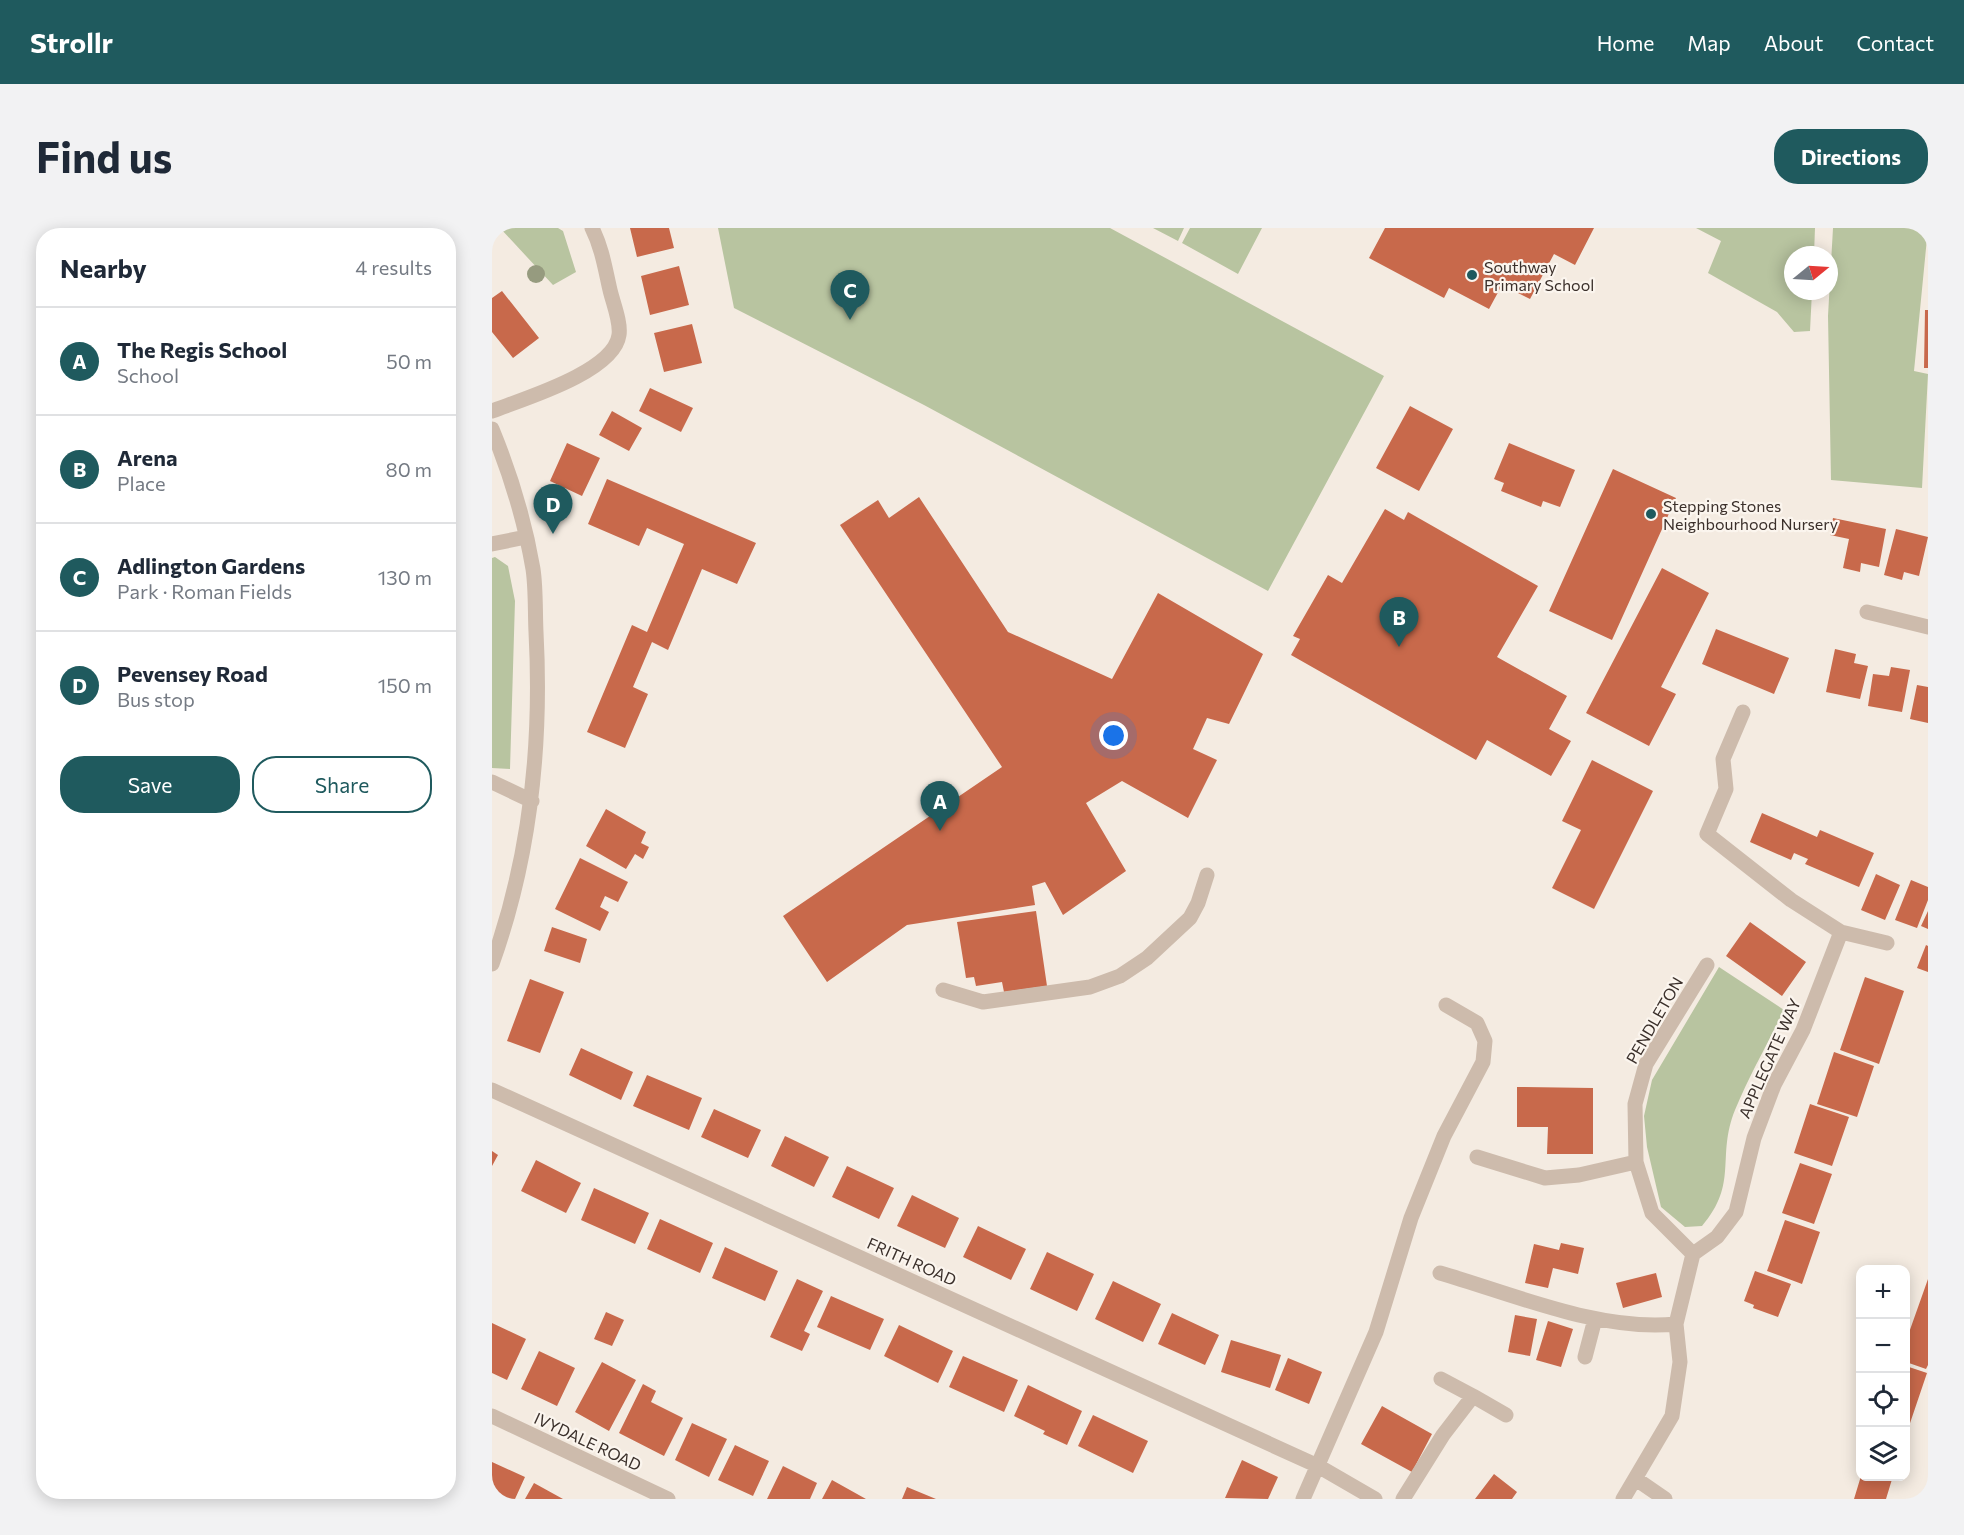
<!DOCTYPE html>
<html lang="en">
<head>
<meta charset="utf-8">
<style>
  body { margin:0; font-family:Commissioner,sans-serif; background:#f2f2f3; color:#1f2937 }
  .controls { position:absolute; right:18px; bottom:18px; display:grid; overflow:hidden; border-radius:12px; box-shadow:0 3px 15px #0003 }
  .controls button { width:54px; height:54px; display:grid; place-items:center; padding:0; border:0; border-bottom:2px solid #e0e1e3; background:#fff; color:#1f2937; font:30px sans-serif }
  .compass { position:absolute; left:1292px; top:18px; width:54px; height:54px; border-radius:50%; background:#fff; box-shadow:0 3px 15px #0003; rotate:72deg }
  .you { position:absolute; left:622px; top:508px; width:21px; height:21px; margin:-15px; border:4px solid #fff; border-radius:50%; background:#1a73e8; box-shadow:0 0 0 9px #1a73e833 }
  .badge { display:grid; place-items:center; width:39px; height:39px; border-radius:50%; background:#1f5a5e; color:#fff; font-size:20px; font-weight:700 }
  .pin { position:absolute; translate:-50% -50px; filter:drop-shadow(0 2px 3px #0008) }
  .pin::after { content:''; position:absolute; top:32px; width:21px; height:18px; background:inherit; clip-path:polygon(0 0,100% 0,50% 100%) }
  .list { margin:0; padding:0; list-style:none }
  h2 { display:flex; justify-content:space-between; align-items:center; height:78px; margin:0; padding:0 24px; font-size:26px }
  h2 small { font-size:20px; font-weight:400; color:#747a83 }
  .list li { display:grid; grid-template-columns:39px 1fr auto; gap:18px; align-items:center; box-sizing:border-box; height:108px; padding:0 24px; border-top:2px solid #e0e1e3 }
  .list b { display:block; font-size:22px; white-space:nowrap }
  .list p { margin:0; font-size:20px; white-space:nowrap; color:#747a83 }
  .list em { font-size:20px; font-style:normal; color:#747a83 }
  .actions { display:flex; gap:12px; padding:18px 24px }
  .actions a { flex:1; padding:14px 0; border:2px solid #1f5a5e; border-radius:24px; text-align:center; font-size:21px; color:#1f5a5e }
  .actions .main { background:#1f5a5e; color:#fff }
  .icon { flex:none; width:33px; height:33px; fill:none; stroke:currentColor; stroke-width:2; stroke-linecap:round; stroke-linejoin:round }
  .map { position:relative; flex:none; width:1436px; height:1271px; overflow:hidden; border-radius:24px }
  header { display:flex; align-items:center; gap:36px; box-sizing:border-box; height:84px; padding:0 30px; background:#1f5a5e; color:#fff }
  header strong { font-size:28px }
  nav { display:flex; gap:33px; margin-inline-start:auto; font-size:21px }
  .intro { display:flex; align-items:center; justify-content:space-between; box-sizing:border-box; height:144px; padding:0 36px }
  h1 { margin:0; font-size:42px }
  .button { padding:15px 27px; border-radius:24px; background:#1f5a5e; color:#fff; font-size:21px; font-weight:700 }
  main { display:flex; gap:36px; padding:0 36px }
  aside { flex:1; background:#fff; border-radius:24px; box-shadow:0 3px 15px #0003 }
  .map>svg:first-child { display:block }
</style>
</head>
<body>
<header>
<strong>Strollr</strong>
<nav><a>Home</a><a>Map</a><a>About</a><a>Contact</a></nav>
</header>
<div class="intro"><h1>Find us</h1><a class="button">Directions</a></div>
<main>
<aside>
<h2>Nearby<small>4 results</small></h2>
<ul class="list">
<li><span class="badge">A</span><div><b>The Regis School</b><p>School</p></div><em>50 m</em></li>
<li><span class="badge">B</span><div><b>Arena</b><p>Place</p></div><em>80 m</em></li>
<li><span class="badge">C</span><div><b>Adlington Gardens</b><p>Park · Roman Fields</p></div><em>130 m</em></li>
<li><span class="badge">D</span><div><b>Pevensey Road</b><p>Bus stop</p></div><em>150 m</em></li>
</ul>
<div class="actions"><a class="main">Save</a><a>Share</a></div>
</aside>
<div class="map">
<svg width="1436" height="1271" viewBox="0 0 1436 1271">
  <rect width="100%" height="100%" fill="#f4ebe1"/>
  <path fill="#b8c4a0" d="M8,0H66L71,3L84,44L61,57Z
    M226,0H618L892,148L776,363L432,177L242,80Z
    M661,0H692L686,13Z
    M698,0H770L746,46L690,15Z
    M1204,0H1323L1322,27H1301V63H1320L1318,103L1302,104L1285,84L1216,45L1229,13Z
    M1341,0H1436L1422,143L1436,146L1430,260L1339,252L1336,88Z
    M3,329L16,338L23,373L18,541L0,540V330Z
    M1227,739L1292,782C1276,815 1257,848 1243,882C1224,929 1247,955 1210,998L1193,999L1169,979L1155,919L1152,888L1160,852Z"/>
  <path fill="#c8694b" d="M138,0H177L182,20L145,29Z
    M893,0H1102L1083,37L1062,26L1038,71L1010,57L997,81L957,60L952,70L877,30Z
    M187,38L197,77L158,87L149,48Z
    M10,63L47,110L21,130L0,104V70Z
    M1433,82H1436V140H1432Z
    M200,96L210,135L172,144L162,105Z
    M158,160L201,180L189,204L147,183Z
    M918,178L961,201L927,263L884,240Z
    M120,183L150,200L137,223L107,207Z
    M75,215L108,230L90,268L58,253Z
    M1017,215L1083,242L1068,279L1051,273L1049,279L1009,263L1012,255L1002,251Z
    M1121,241L1184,270L1120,412L1057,383Z
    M115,251L264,315L245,356L210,341L176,422L160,414L141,459L156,466L133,520L95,504L140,397L155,404L192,316L155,300L147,318L96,296Z
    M427,269L516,404L620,451L666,365L771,426L737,496L715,490L701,521L725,532L696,590L630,553L594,575L634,643L571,687L553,654L540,658L543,677L415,697L335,754L291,688L510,539L348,297L386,272L397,290Z
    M893,281L912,292L916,284L1046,358L1005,429L1075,468L1057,501L1079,513L1059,548L995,512L984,532L799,427L808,411L801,408L836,347L850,355Z
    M1341,290L1394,301L1387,339L1369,335L1368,344L1351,340L1357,311L1338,307Z
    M1404,301L1436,309L1427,348L1412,344L1410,352L1392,347Z
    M1170,340L1217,365L1169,459L1184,466L1157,518L1094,485Z
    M1224,401L1297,430L1282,466L1210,436Z
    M1343,421L1364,426L1362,435L1376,438L1368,471L1334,464Z
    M1399,439L1418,442L1410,484L1376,478L1381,446L1397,448Z
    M1425,457L1436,459V495L1418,491Z
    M1100,532L1161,563L1102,681L1060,660L1089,602L1070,593Z
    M114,581L154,604L149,615L157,619L151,631L143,626L134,641L94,618Z
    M1270,585L1325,609L1328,602L1382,625L1367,659L1313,636L1316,631L1302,625L1299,632L1258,614Z
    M88,630L136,654L126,674L113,668L108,679L117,684L108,703L63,681Z
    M1384,646L1408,657L1393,692L1369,682Z
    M1419,652L1436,659V672L1425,700L1403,692Z
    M544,683L555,758L512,764L510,754L484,758L482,749L474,750L465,694Z
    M1436,683V701L1429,698Z
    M1258,694L1314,734L1290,768L1234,728Z
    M60,699L95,711L88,735L52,723Z
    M1434,717L1436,718V744L1425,740Z
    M1373,749L1412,763L1387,836L1348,822Z
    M38,751L72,764L48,825L15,813Z
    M89,820L141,844L129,872L77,847Z
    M1342,824L1382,838L1365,889L1325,876Z
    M155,847L210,870L197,902L141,878Z
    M1025,859L1101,860V926H1055L1056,899H1025Z
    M1318,876L1357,889L1340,938L1302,925Z
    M222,881L269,902L256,930L209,909Z
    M293,908L337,929L322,959L279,938Z
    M0,923L6,927L0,938Z
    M44,932L89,955L74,985L29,963Z
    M1308,935L1340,946L1322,996L1290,985Z
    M355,938L402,960L387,991L340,969Z
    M102,960L157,985L143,1016L89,992Z
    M420,967L467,990L453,1020L405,998Z
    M168,991L221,1015L208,1045L155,1021Z
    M1293,992L1328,1004L1310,1056L1275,1043Z
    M486,998L534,1021L519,1052L471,1029Z
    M1069,1015L1092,1020L1086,1046L1061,1040L1056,1060L1033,1055L1042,1016L1067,1022Z
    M233,1019L286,1043L273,1073L220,1050Z
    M555,1024L602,1046L585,1083L538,1061Z
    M1263,1043L1299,1056L1286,1089L1261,1080L1262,1077L1252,1073Z
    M1164,1045L1170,1069L1131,1080L1124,1055Z
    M305,1051L331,1063L312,1103L318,1106L310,1123L278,1109Z
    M1436,1051V1137L1434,1141L1414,1134V1113Z
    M621,1053L669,1076L651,1114L603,1091Z
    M339,1068L392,1091L378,1122L325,1099Z
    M114,1084L132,1092L120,1118L102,1111Z
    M680,1085L727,1107L713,1137L666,1116Z
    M1023,1087L1045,1091L1038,1128L1016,1124Z
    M1056,1093L1081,1101L1069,1139L1044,1132Z
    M0,1095L34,1111L15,1152L0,1145Z
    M407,1097L461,1123L446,1155L392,1128Z
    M739,1112L789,1127L778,1160L729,1144Z
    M47,1123L83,1140L65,1178L29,1161Z
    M471,1128L526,1152L512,1184L457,1159Z
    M796,1130L830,1144L817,1176L783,1162Z
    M110,1134L144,1152L117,1203L83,1184Z
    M1414,1138L1435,1145L1414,1207Z
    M151,1156L164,1163L159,1174L191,1190L172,1228L127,1205Z
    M536,1157L590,1183L575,1217L551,1206L553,1203L522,1188Z
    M890,1178L940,1206L920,1244L869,1216Z
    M601,1187L656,1213L641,1245L586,1218Z
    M200,1195L235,1211L217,1249L183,1232Z
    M243,1217L277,1233L261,1268L226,1252Z
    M750,1232L786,1249L776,1271L733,1270Z
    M0,1234L33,1249L23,1271H0Z
    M291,1238L325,1255L318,1271H275Z
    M1002,1246L1025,1264L1020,1271H983Z
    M1369,1248H1401L1394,1271H1362Z
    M340,1252L374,1271H330Z
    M42,1255L71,1271H33Z
    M415,1259L444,1271H410Z"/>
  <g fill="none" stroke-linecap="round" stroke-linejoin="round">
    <path stroke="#cdbbac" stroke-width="15" d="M0,183C31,171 122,144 127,107C129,94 121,75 118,62C113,40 110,20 100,0
      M0,201C18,245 33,294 41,341C44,361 43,384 44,404C50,517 38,630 0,736
      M0,316L34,309
      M1375,384L1436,399
      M0,554L40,573
      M1349,704L1395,715
      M451,762L491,774L598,759L628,748L655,730L698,690L706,675L715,647
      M0,862L826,1238L883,1271
      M985,929L1053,950L1087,947L1144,934
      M1201,1026L1160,985L1144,934L1143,876L1154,836L1215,737
      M948,1045C1021,1066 1108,1104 1184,1096
      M1093,1129L1103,1091
      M981,1168L1014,1187
      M0,1188L176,1271
      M1144,1251L1173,1271
      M811,1271L884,1104L919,990L952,908L991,834L993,813L985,795L954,777
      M911,1271L951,1207L981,1168L949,1151
      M1131,1271L1180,1188L1188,1134L1184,1096L1201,1026L1225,1009L1244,984L1262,910L1282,857L1311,802L1349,704L1299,672L1215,606L1234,561L1231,531L1251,484"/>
  </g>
  <circle fill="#969b7f" cx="44" cy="46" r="9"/>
  <g fill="#1f5a5e" stroke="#fbf5ee" stroke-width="2">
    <circle cx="980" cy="47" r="6"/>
    <circle cx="1159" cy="286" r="6"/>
  </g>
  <g text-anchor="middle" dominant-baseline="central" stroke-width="4.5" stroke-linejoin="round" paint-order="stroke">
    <g font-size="16" fill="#3b302b" stroke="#fbf5ee" text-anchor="start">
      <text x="992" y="38">Southway<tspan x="992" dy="18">Primary School</tspan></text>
      <text x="1171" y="277">Stepping Stones<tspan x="1171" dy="18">Neighbourhood Nursery</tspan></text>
    </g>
    <g font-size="16" fill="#3b302b" stroke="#fbf5ee">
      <text transform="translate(1162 792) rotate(-60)">PENDLETON</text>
      <text transform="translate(1277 830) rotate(-66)">APPLEGATE WAY</text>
      <text transform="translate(420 1033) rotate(24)">FRITH ROAD</text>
      <text transform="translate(96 1213) rotate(25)">IVYDALE ROAD</text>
    </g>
  </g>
</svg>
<div class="controls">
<button>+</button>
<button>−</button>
<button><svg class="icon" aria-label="locate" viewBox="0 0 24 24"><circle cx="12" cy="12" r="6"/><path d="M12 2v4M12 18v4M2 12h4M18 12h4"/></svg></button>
<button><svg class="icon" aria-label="layers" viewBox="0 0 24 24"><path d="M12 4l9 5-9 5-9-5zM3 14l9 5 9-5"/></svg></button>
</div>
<svg class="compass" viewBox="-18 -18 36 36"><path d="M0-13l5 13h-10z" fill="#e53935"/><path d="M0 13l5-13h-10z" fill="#747a83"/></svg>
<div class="you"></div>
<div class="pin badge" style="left:448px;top:603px">A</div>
<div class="pin badge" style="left:907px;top:419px">B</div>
<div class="pin badge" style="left:358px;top:92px">C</div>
<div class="pin badge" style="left:61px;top:306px">D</div>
</div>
</main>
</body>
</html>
